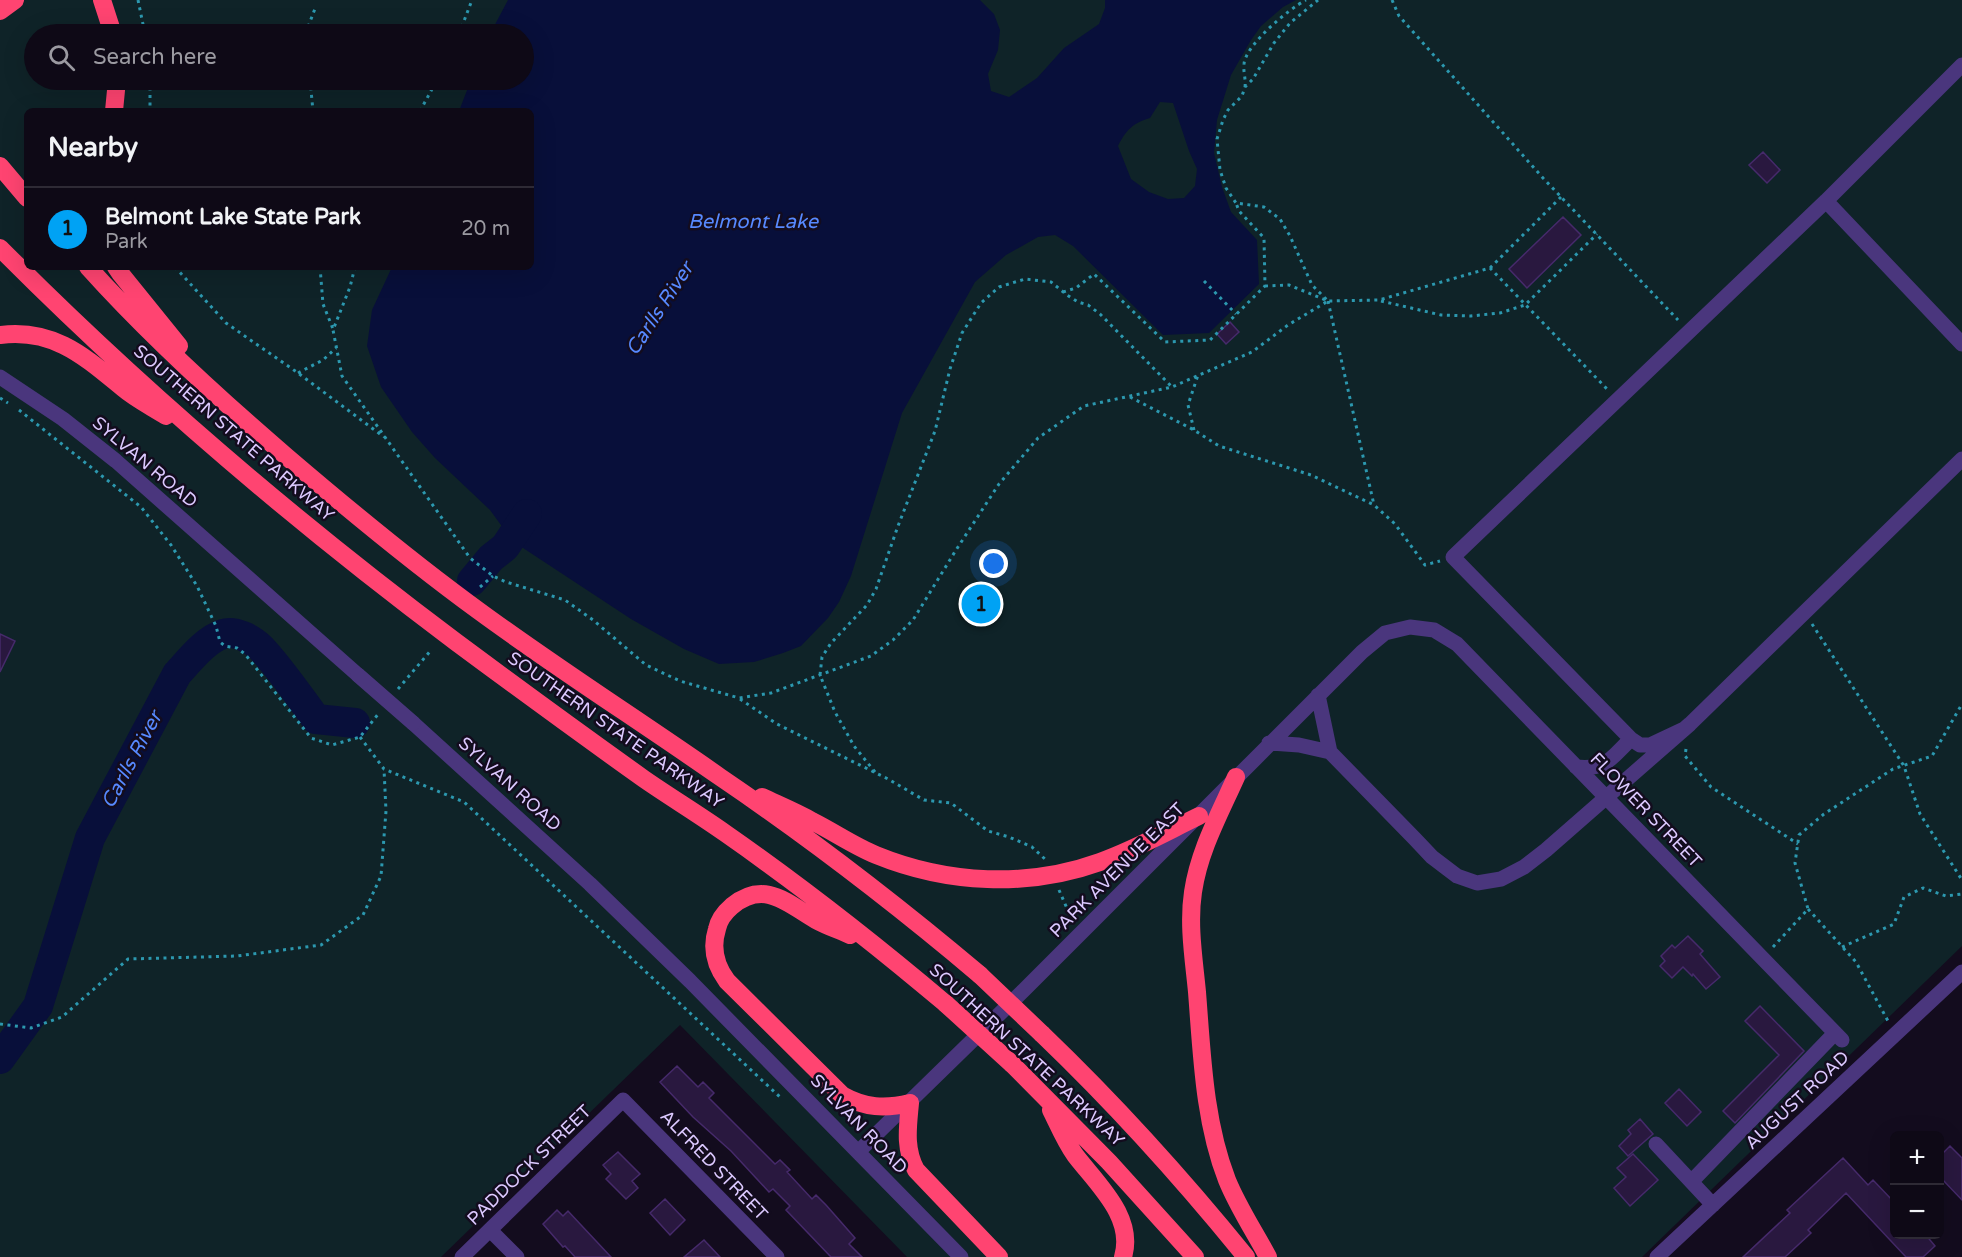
<!DOCTYPE html>
<html lang="en">
<head>
<meta charset="utf-8">
<style>
  body { margin:0; font-family:"Varela Round",sans-serif; background:#17121f; color:#f1f3f6 }
  .controls { position:absolute; right:18px; bottom:18px; display:grid; overflow:hidden; border-radius:9px; box-shadow:0 6px 24px #0002 }
  .controls button { width:54px; height:54px; display:grid; place-items:center; padding:0; border:0; border-bottom:2px solid #2e2a35; background:#0e0916; color:#f1f3f6; font:30px sans-serif }
  .you { position:absolute; left:994px; top:564px; width:21px; height:21px; margin:-15px; border:4px solid #fff; border-radius:50%; background:#1a73e8; box-shadow:0 0 0 9px #1a73e833 }
  .badge { display:grid; place-items:center; width:39px; height:39px; border-radius:50%; background:#00a2f4; color:#111; font-size:20px; font-weight:700 }
  .pin { position:absolute; translate:-50% -50%; border:3px solid #fff; box-shadow:0 2px 6px #0006 }
  .list { margin:0; padding:0; list-style:none }
  h2 { display:flex; justify-content:space-between; align-items:center; height:78px; margin:0; padding:0 24px; font-size:26px }
  h2 small { font-size:20px; font-weight:400; color:#9b9aa1 }
  .list li { display:grid; grid-template-columns:39px 1fr auto; gap:18px; align-items:center; box-sizing:border-box; height:84px; padding:0 24px; border-top:2px solid #2e2a35 }
  .list b { display:block; font-size:22px; white-space:nowrap }
  .list p { margin:0; font-size:20px; white-space:nowrap; color:#9b9aa1 }
  .list em { font-size:20px; font-style:normal; color:#9b9aa1 }
  .icon { flex:none; width:33px; height:33px; fill:none; stroke:currentColor; stroke-width:2; stroke-linecap:round; stroke-linejoin:round }
  .map { position:relative; flex:none; width:1962px; height:1257px; overflow:hidden }
  .search { position:absolute; background:#0e0916; box-shadow:0 6px 24px #0002; left:24px; top:24px; width:510px; height:66px; display:flex; align-items:center; gap:15px; box-sizing:border-box; padding:0 21px; border-radius:33px; color:#9b9aa1; font-size:22px }
  .panel { position:absolute; background:#0e0916; box-shadow:0 6px 24px #0002; left:24px; top:108px; width:510px; height:162px; border-radius:9px }
  .map>svg:first-child { display:block }
</style>
</head>
<body>
<div class="map">
<svg width="1962" height="1257" viewBox="0 0 1962 1257">
  <rect width="100%" height="100%" fill="#130c1e"/>
  <path fill="#0f2328" fill-rule="evenodd" d="M0,0H1962V946L1642,1257H907L680,1025L441,1257H0ZM34,34H524V80H34ZM27,111H531V267H27Z"/>
  <path fill="#080f3a" fill-rule="evenodd" d="M508,0H980L994,14L1000,30L998,50L988,74L991,91L1009,97L1037,78L1064,48L1099,24L1105,8V0H1296L1283,7L1261,26L1251,40L1231,75L1217,120L1214,153L1222,187L1231,212L1257,240L1259,284L1209,333L1163,335L1073,246L1055,235L1038,237L1006,255L975,282L902,413L851,576L839,602L828,618L801,646L783,653L754,662L719,664L684,649L631,619L520,546L509,551L501,544L506,532L490,510L435,458L412,432L381,387L367,346L372,310L392,267H531V111H459L471,80H524V34H490ZM1160,102L1173,103L1189,151L1197,169L1195,186L1184,198L1168,199L1149,192L1131,179L1118,146C1126,130 1133,123 1150,118Z"/>
  <g fill="none" stroke-linecap="round" stroke-linejoin="round">
    <path stroke="#080f3a" stroke-width="30" d="M472,581L491,558L505,547L527,514
      M0,1059L38,1006L90,838L177,674C189,661 205,640 223,634C235,630 252,639 261,648C280,668 299,696 316,719L355,723"/>
  </g>
  <path fill="#29183f" stroke="#462a6b" stroke-width="1.5" d="M1763,152L1780,170L1767,183L1749,165Z
    M1563,217L1581,235L1527,288L1509,269Z
    M1230,322L1239,332L1226,344L1217,334Z
    M0,634L15,641L0,672Z
    M1688,936L1703,951L1700,954L1720,977L1706,989L1693,974L1692,976L1683,967L1672,978L1660,966L1665,961L1661,956L1672,945L1675,948Z
    M1760,1006L1804,1051L1735,1123L1723,1111L1779,1055L1745,1021Z
    M677,1066L698,1087L703,1082L714,1093L709,1098L775,1164L780,1160L790,1170L787,1172L812,1199L816,1195L826,1205L855,1238L849,1244L862,1257H831L786,1210L790,1206L773,1189L769,1192L731,1151L693,1117L660,1082Z
    M1679,1089L1701,1112L1687,1126L1665,1103Z
    M1640,1119L1653,1134L1628,1156L1619,1146L1631,1134L1628,1130Z
    M1950,1146L1962,1158V1200L1940,1177V1156Z
    M618,1152L640,1174L632,1181L638,1188L626,1199L606,1179L611,1174L603,1165Z
    M1633,1154L1658,1180L1630,1206L1614,1188L1626,1177L1617,1168Z
    M1843,1158L1868,1185L1873,1180L1894,1202V1234H1925L1935,1246L1923,1257H1906L1846,1193L1808,1230L1811,1233L1785,1257H1743L1790,1213L1787,1210Z
    M665,1199L685,1220L670,1235L650,1213Z
    M557,1210L563,1216L568,1211L611,1257H575L565,1246L563,1247L543,1224Z
    M704,1240L720,1257H684Z"/>
  <g fill="none" stroke-linecap="round" stroke-linejoin="round">
    <path stroke="#2c98af" stroke-width="3" stroke-dasharray="3 4.5" stroke-linecap="butt" d="M138,0L145,34
      M1392,0L1399,16L1543,178L1678,320
      M308,34V27L316,6
      M459,34L472,0
      M150,80V111
      M310,80L313,111
      M1245,87C1246,79 1243,71 1244,64C1246,44 1289,9 1306,0
      M420,111L437,80
      M175,267L226,323L298,373L384,437
      M320,267L323,304L333,329
      M355,267L350,287L333,330L342,376L470,558L493,576L506,582L565,600L593,620L646,665L680,681L739,698L771,693L871,656L893,640L913,620L956,550L999,484L1038,438L1084,406L1172,387L1252,352L1288,325L1328,301L1312,285L1290,236L1280,219L1264,207L1236,203L1226,188L1220,170L1217,139L1223,120L1228,110L1242,96L1245,87L1253,79L1274,43L1290,23L1318,0
      M1490,268L1561,197
      M1204,281L1236,314
      M1265,286L1289,285L1328,301L1379,300L1490,268L1608,390
      M1063,292L1076,288L1094,274L1165,342L1210,340L1265,286L1264,238L1239,211L1236,203
      M1328,301L1374,505
      M1381,301L1441,315L1471,316L1500,313L1525,305L1597,234
      M298,373L323,360L336,348
      M1130,397L1194,430L1219,446L1311,475L1374,505L1395,524L1425,565L1440,561
      M0,398L8,403
      M19,410L141,507L171,545L197,586L216,626L220,642L225,646L237,648L245,654L311,738L332,745L360,737L379,713
      M1194,430L1188,405L1198,375
      M480,587L493,576
      M1812,624L1904,766L1920,814L1962,880
      M398,689L432,649
      M740,699L777,724L888,779L924,800L951,803L988,831L1009,837L1032,847L1046,860
      M360,737L384,769L464,802L781,1098
      M1686,749L1685,756L1711,787L1798,844
      M875,772L854,746L835,712L820,675L822,657L831,643L867,605L876,589L898,526L935,431L950,369L962,333L981,303L999,287L1025,279L1051,282L1067,295L1078,302L1088,305L1100,314L1172,387
      M1059,890L1072,920
      M1808,909L1856,962L1888,1021
      M1773,947L1808,909L1795,863L1799,835L1824,814L1893,769L1932,756L1962,704
      M1842,947L1894,924L1904,897L1923,888L1946,896L1962,894
      M0,1024L31,1028L62,1017L128,959L237,956L321,945L363,915L381,876L386,811L384,769"/>
    <path stroke="#4a367d" stroke-width="15" d="M1826,201L1962,344
      M0,377L63,419L116,461L358,675
      M1318,695L1330,752L1415,839L1432,857L1457,876L1477,883L1501,879L1524,867L1546,850L1690,724L1962,459
      M413,723L590,884L690,981L961,1257
      M1684,729L1650,745H1640L1631,739L1453,557L1826,201L1962,65
      M1269,743L1299,745L1330,752
      M1576,767C1607,770 1610,759 1631,739
      M1656,1144L1713,1205
      M858,1152L1024,990L1362,652L1385,633L1410,627L1434,630L1457,644L1842,1040
      M1692,1181L1835,1033
      M490,1230L517,1257
      M462,1257L623,1100L777,1257
      M1657,1257L1962,972"/>
    <path stroke="#ff4471" stroke-width="18" d="M102,0L113,34
      M0,11L15,0
      M114,111L117,80
      M0,166L27,198
      M0,248C142,391 296,522 456,642C518,688 581,734 644,779C670,797 698,814 725,833C801,886 875,944 946,1004
      M88,267C149,335 217,397 287,457C349,510 413,563 479,611C558,669 640,721 720,777C810,838 897,905 980,975
      M116,267L120,273L179,346
      M0,335C54,328 85,357 123,388C136,399 152,407 166,416
      M1236,777C1219,815 1199,851 1193,892C1188,925 1194,960 1197,992C1202,1055 1204,1121 1227,1180C1238,1207 1254,1231 1268,1257
      M762,797C779,805 796,812 812,821C834,832 854,846 876,855C947,884 1028,888 1100,862C1134,850 1166,832 1199,816
      M850,935C839,930 827,926 816,920C788,904 765,879 732,906C725,912 719,919 717,929C711,948 715,965 727,981L842,1095C865,1108 885,1109 910,1103C908,1126 904,1148 916,1170L999,1257
      M1042,1034C1115,1104 1182,1178 1246,1257
      M1012,1064L1109,1162L1195,1257
      M1051,1110C1058,1124 1065,1141 1075,1155C1097,1184 1135,1217 1123,1257"/>
    <path stroke="#4a367d" stroke-width="15" d="M358,675L413,723"/>
    <path stroke="#ff4471" stroke-width="18" d="M980,975L1042,1034
      M946,1004L1012,1064"/>
  </g>
  <g text-anchor="middle" dominant-baseline="central" stroke-width="5" stroke-linejoin="round" paint-order="stroke">
    <g font-size="18" fill="#dcc9ff" stroke="#130c1e">
      <text transform="translate(234 433) rotate(41)">SOUTHERN STATE PARKWAY</text>
      <text transform="translate(145 462) rotate(40)">SYLVAN ROAD</text>
      <text transform="translate(616 730) rotate(35)">SOUTHERN STATE PARKWAY</text>
      <text transform="translate(510 784) rotate(42)">SYLVAN ROAD</text>
      <text transform="translate(1646 810) rotate(46)">FLOWER STREET</text>
      <text transform="translate(1117 870) rotate(-45)">PARK AVENUE EAST</text>
      <text transform="translate(1027 1055) rotate(43)">SOUTHERN STATE PARKWAY</text>
      <text transform="translate(1797 1100) rotate(-43)">AUGUST ROAD</text>
      <text transform="translate(859 1124) rotate(46)">SYLVAN ROAD</text>
      <text transform="translate(529 1165) rotate(-44)">PADDOCK STREET</text>
      <text transform="translate(714 1165) rotate(46)">ALFRED STREET</text>
    </g>
    <g font-size="20" font-style="italic" fill="#5789ff" stroke="#130c1e">
      <text x="753" y="222">Belmont Lake</text>
      <text transform="translate(660 309) rotate(-57)">Carlls River</text>
      <text transform="translate(132 760) rotate(-62)">Carlls River</text>
    </g>
  </g>
</svg>
<div class="controls">
<button>+</button>
<button>−</button>
</div>
<div class="you"></div>
<div class="pin badge" style="left:981px;top:604px">1</div>
<div class="search"><svg class="icon" aria-label="search" viewBox="0 0 24 24"><circle cx="10" cy="10" r="6"/><path d="M15 15l6 6"/></svg>Search here</div>
<section class="panel">
<h2>Nearby<small></small></h2>
<ul class="list">
<li><span class="badge">1</span><div><b>Belmont Lake State Park</b><p>Park</p></div><em>20 m</em></li>
</ul>
</section>
</div>
</body>
</html>
